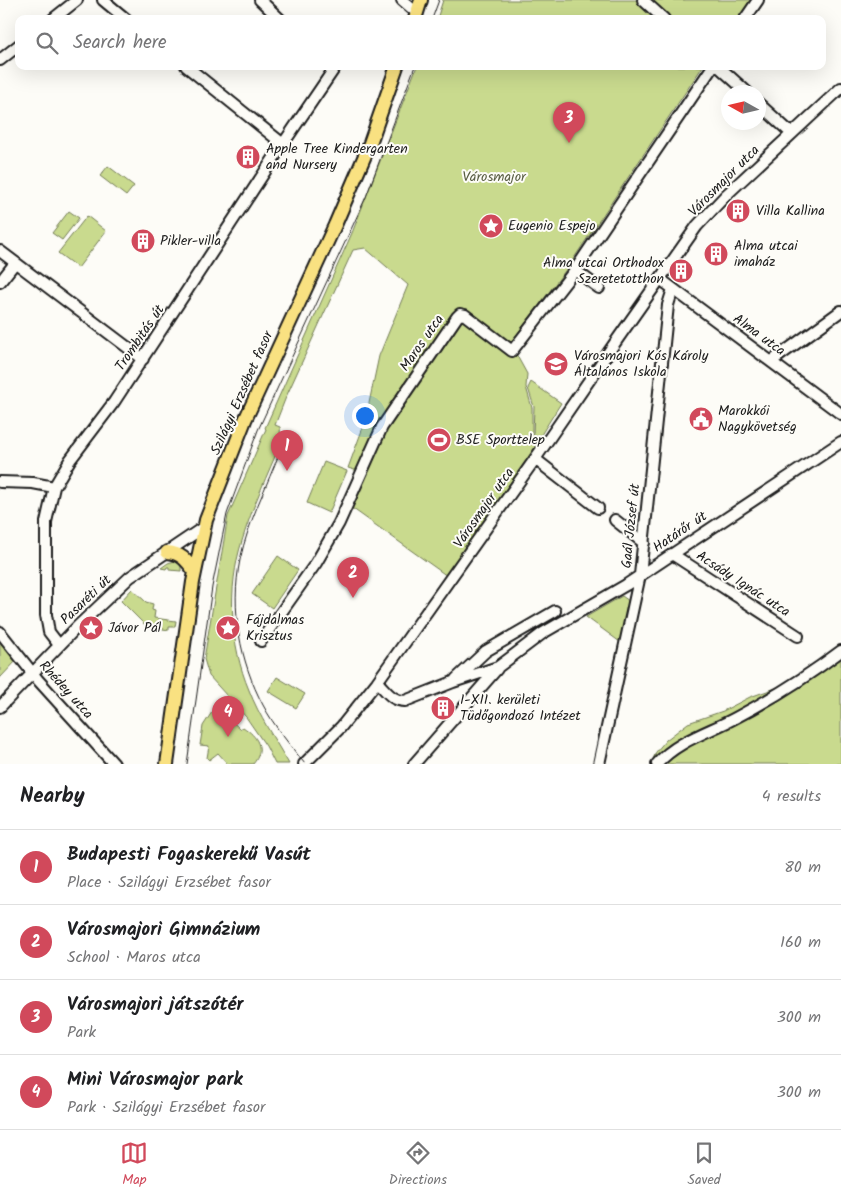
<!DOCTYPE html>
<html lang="en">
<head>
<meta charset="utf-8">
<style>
  body { margin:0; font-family:Kalam,sans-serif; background:#f2f2f2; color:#202124 }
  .compass { position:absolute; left:721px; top:85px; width:45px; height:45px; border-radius:50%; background:#fff; box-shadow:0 5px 20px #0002; rotate:278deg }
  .you { position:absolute; left:364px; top:415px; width:18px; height:18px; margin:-12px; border:4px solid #fff; border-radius:50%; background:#1a73e8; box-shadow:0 0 0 8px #1a73e833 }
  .badge { display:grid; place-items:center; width:32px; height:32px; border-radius:50%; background:#d1495b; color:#fff; font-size:16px; font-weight:700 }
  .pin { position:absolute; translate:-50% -41px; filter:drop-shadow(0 1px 2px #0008) }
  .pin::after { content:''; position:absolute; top:26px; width:18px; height:15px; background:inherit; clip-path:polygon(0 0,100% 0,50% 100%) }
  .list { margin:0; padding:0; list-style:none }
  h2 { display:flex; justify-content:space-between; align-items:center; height:65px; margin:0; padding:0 20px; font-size:21px }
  h2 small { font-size:16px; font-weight:400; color:#757577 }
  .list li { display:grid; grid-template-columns:32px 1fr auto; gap:15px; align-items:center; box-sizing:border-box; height:75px; padding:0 20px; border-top:1px solid #e0e0e0 }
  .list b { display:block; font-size:19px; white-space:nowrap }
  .list p { margin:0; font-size:16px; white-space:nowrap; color:#757577 }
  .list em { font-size:16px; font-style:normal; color:#757577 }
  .icon { flex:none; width:28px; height:28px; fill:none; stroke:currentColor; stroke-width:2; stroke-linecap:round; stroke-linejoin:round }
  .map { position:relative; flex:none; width:841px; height:764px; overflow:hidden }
  .search { position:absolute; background:#fff; box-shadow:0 5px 20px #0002; left:15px; right:15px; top:15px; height:55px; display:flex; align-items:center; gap:12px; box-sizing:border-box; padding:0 18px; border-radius:10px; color:#757577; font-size:19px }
  .sheet { height:365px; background:#fff }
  nav { display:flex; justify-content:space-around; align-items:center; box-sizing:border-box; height:70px; border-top:1px solid #e0e0e0; background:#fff; font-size:14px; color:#757577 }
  nav a { display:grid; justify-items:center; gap:2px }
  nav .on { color:#d1495b }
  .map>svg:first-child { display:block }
</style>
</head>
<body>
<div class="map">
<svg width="841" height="764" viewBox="0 0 841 764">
  <rect width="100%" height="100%" fill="#fdfcf7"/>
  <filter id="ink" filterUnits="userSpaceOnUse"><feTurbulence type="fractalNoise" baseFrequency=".02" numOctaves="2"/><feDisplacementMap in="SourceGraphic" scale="10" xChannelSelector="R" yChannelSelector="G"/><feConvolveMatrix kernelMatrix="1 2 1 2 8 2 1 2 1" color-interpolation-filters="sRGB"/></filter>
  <g filter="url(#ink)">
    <path fill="#c9da8e" stroke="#727b55" d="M443,0H751L738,19H672L651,1L658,19H437Z
      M417,66H703L568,267L508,346L516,354L527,374L526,387L532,408V437L539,441L447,576L349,506L358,471L348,468L365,422L379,356L408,285L365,248L353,250L286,397L275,425L280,427L281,442C268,474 252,507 242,541C227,588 230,645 249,690C259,716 275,740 289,764H275L266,746L246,717L209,676L204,659L228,516L266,429L265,428L352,233Z
      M108,166L134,186L126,196L100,176Z
      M69,211L79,218L62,240L52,233Z
      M87,216L106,231L78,268L58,253Z
      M531,382L561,403L539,438L533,435L534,407L528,388Z
      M324,462L347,471L329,513L307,503Z
      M278,556L298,570L272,608L252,594Z
      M175,561L181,565V571L169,570V567H167L166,569L161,568L168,563Z
      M132,589L146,602L153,604L152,610L155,611L154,618L176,621L175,627H169V630L150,627L144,624L121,601Z
      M622,596L629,601L620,642L586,617Z
      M0,639L17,660L0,678Z
      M841,655V764H651L656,752L666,740L688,723L723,711L750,697L816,674Z
      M277,677L305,694L296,708L268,691Z
      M221,711L240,729L243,727C257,736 266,749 253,764H228L218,753L209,760L207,758L209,746L200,745L203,726L212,712L216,715Z"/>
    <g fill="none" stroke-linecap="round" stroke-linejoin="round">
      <defs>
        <path id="minor" d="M103,0L126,19
          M260,0L280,19
          M402,0L417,13
          M643,0L664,19
          M53,19L77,0
          M745,19L758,0
          M0,60L19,45
          M186,66L283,144
          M718,66L747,92
          M758,103L791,133
          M0,251L143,359
          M575,270L599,288
          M660,279L841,414
          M0,282L15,263
          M772,361L841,311
          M535,459L598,508
          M0,482L33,483L54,487
          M615,520L644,543
          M672,554L798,636
          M0,632L38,680L114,764
          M261,641L316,563L339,523L382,427L457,317L460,314L465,315L512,351L575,270L713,66
          M59,645L49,632L46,615V522L54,487L70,460L114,402L283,144L336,66
          M456,679L486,651L555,611
          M377,682C386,690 391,701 405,701L453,682L498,667L543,633L626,585L841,442
          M0,707L78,626L130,577L204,527
          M304,764L341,727L377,682L535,459L619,337L697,226L726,195L841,88
          M414,764L497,669
          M599,764L640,575L668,305L673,289
          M657,764C678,740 710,732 737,717C773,698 808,676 841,651"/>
        <path id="major" d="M415,19L421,0
          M167,552C182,553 187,561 195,572
          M167,764L193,582L206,520L245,420L335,225L369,146L397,66"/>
      </defs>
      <use href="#minor" stroke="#1c1c1c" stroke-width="14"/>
      <use href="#major" stroke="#1c1c1c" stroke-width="16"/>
      <use href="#minor" stroke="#fdfcf7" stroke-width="10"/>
      <use href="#major" stroke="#f9e181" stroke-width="12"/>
      <path stroke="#1c1c1c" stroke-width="1" d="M432,19L439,0
        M281,449C267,486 248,522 240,560C230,608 240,662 263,705C274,726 290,745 305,764
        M187,764L212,587L227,514L258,430L366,197L415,66"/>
    </g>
  </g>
  <defs>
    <symbol id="building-disc" viewBox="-11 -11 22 22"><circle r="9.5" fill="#d1495b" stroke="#fdfcf7"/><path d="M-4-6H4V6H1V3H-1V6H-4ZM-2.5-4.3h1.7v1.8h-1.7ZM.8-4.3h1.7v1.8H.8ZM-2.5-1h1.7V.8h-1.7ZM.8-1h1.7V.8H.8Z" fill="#fff"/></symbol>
    <symbol id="sight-disc" viewBox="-11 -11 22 22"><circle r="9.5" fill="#d1495b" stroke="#fdfcf7"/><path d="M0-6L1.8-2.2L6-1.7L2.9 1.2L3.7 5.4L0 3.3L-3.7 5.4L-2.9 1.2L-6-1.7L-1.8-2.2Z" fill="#fff"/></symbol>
    <symbol id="school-disc" viewBox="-11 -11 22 22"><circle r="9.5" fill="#d1495b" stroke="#fdfcf7"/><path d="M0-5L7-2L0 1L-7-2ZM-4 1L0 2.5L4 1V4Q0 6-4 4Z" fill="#fff"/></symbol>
    <symbol id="civic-disc" viewBox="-11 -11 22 22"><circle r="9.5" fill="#d1495b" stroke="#fdfcf7"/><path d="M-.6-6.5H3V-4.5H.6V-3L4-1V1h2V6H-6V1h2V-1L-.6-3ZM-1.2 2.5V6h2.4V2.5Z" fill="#fff"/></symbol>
    <symbol id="stadium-disc" viewBox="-11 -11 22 22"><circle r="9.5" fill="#d1495b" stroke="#fdfcf7"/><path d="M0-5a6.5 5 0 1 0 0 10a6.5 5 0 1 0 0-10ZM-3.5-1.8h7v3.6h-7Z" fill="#fff"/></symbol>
  </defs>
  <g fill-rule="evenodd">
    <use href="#building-disc" x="234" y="143" width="28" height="28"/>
    <use href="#building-disc" x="724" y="197" width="28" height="28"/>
    <use href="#sight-disc" x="477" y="212" width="28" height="28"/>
    <use href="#building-disc" x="129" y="227" width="28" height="28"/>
    <use href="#building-disc" x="702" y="240" width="28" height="28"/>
    <use href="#building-disc" x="667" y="257" width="28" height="28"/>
    <use href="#school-disc" x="542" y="350" width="28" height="28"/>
    <use href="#civic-disc" x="687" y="405" width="28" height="28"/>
    <use href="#stadium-disc" x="425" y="426" width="28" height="28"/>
    <use href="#sight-disc" x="77" y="614" width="28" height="28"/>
    <use href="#sight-disc" x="214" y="614" width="28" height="28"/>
    <use href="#building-disc" x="429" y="694" width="28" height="28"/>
  </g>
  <g text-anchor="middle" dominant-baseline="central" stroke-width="4" stroke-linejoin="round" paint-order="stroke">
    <g font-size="14" fill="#1c1c1c" stroke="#fdfcf7" text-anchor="start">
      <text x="266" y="149">Apple Tree Kindergarten<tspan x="266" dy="16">and Nursery</tspan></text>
      <text x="756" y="211">Villa Kallina</text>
      <text x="508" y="226">Eugenio Espejo</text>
      <text x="160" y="241">Pikler-villa</text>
      <text x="734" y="246">Alma utcai<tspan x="734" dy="16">imaház</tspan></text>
      <text x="664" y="263" text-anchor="end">Alma utcai Orthodox<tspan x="664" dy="16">Szeretetotthon</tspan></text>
      <text x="574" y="356">Városmajori Kós Károly<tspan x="574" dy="16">Általános Iskola</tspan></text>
      <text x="718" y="411">Marokkói<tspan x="718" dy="16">Nagykövetség</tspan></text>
      <text x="456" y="440">BSE Sporttelep</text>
      <text x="246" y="620">Fájdalmas<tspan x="246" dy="16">Krisztus</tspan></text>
      <text x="108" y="628">Jávor Pál</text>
      <text x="460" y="700">I-XII. kerületi<tspan x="460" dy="16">Tüdőgondozó Intézet</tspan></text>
    </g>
    <g font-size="14" fill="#595e44" stroke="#fdfcf7">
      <text x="494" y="177">Városmajor</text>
    </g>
    <g font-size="14" fill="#1c1c1c" stroke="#fdfcf7">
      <text transform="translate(724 181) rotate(-45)">Városmajor utca</text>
      <text transform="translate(759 335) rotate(36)">Alma utca</text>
      <text transform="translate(140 338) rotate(-56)">Trombitás út</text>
      <text transform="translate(422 343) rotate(-55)">Maros utca</text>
      <text transform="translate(242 393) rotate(-66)">Szilágyi Erzsébet fasor</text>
      <text transform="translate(484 508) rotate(-55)">Városmajor utca</text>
      <text transform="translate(631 526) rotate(-84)">Gaál József út</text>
      <text transform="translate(680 532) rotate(-34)">Határőr út</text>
      <text transform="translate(743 584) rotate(33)">Acsády Ignác utca</text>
      <text transform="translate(86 600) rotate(-44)">Pasaréti út</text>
      <text transform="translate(66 690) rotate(48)">Rhédey utca</text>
    </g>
  </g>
</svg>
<svg class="compass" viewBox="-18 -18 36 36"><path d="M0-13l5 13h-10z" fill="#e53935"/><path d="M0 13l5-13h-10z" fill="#757577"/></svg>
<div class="you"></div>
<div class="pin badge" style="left:287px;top:471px">1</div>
<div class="pin badge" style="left:353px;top:598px">2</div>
<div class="pin badge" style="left:569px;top:143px">3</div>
<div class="pin badge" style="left:228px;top:737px">4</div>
<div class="search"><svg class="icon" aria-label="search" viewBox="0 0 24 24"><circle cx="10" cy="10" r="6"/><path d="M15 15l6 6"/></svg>Search here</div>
</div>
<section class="sheet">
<h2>Nearby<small>4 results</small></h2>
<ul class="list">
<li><span class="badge">1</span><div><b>Budapesti Fogaskerekű Vasút</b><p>Place · Szilágyi Erzsébet fasor</p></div><em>80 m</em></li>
<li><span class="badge">2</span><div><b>Városmajori Gimnázium</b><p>School · Maros utca</p></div><em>160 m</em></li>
<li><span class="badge">3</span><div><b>Városmajori játszótér</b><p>Park</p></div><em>300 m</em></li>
<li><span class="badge">4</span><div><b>Mini Városmajor park</b><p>Park · Szilágyi Erzsébet fasor</p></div><em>300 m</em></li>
</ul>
</section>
<nav>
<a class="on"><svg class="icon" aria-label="map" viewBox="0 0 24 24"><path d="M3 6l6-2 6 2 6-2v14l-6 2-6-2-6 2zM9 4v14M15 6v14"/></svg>Map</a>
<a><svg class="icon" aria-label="directions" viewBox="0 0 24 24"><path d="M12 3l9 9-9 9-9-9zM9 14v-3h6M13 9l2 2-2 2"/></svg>Directions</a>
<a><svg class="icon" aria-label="saved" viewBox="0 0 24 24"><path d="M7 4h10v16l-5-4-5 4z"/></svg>Saved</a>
</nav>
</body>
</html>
